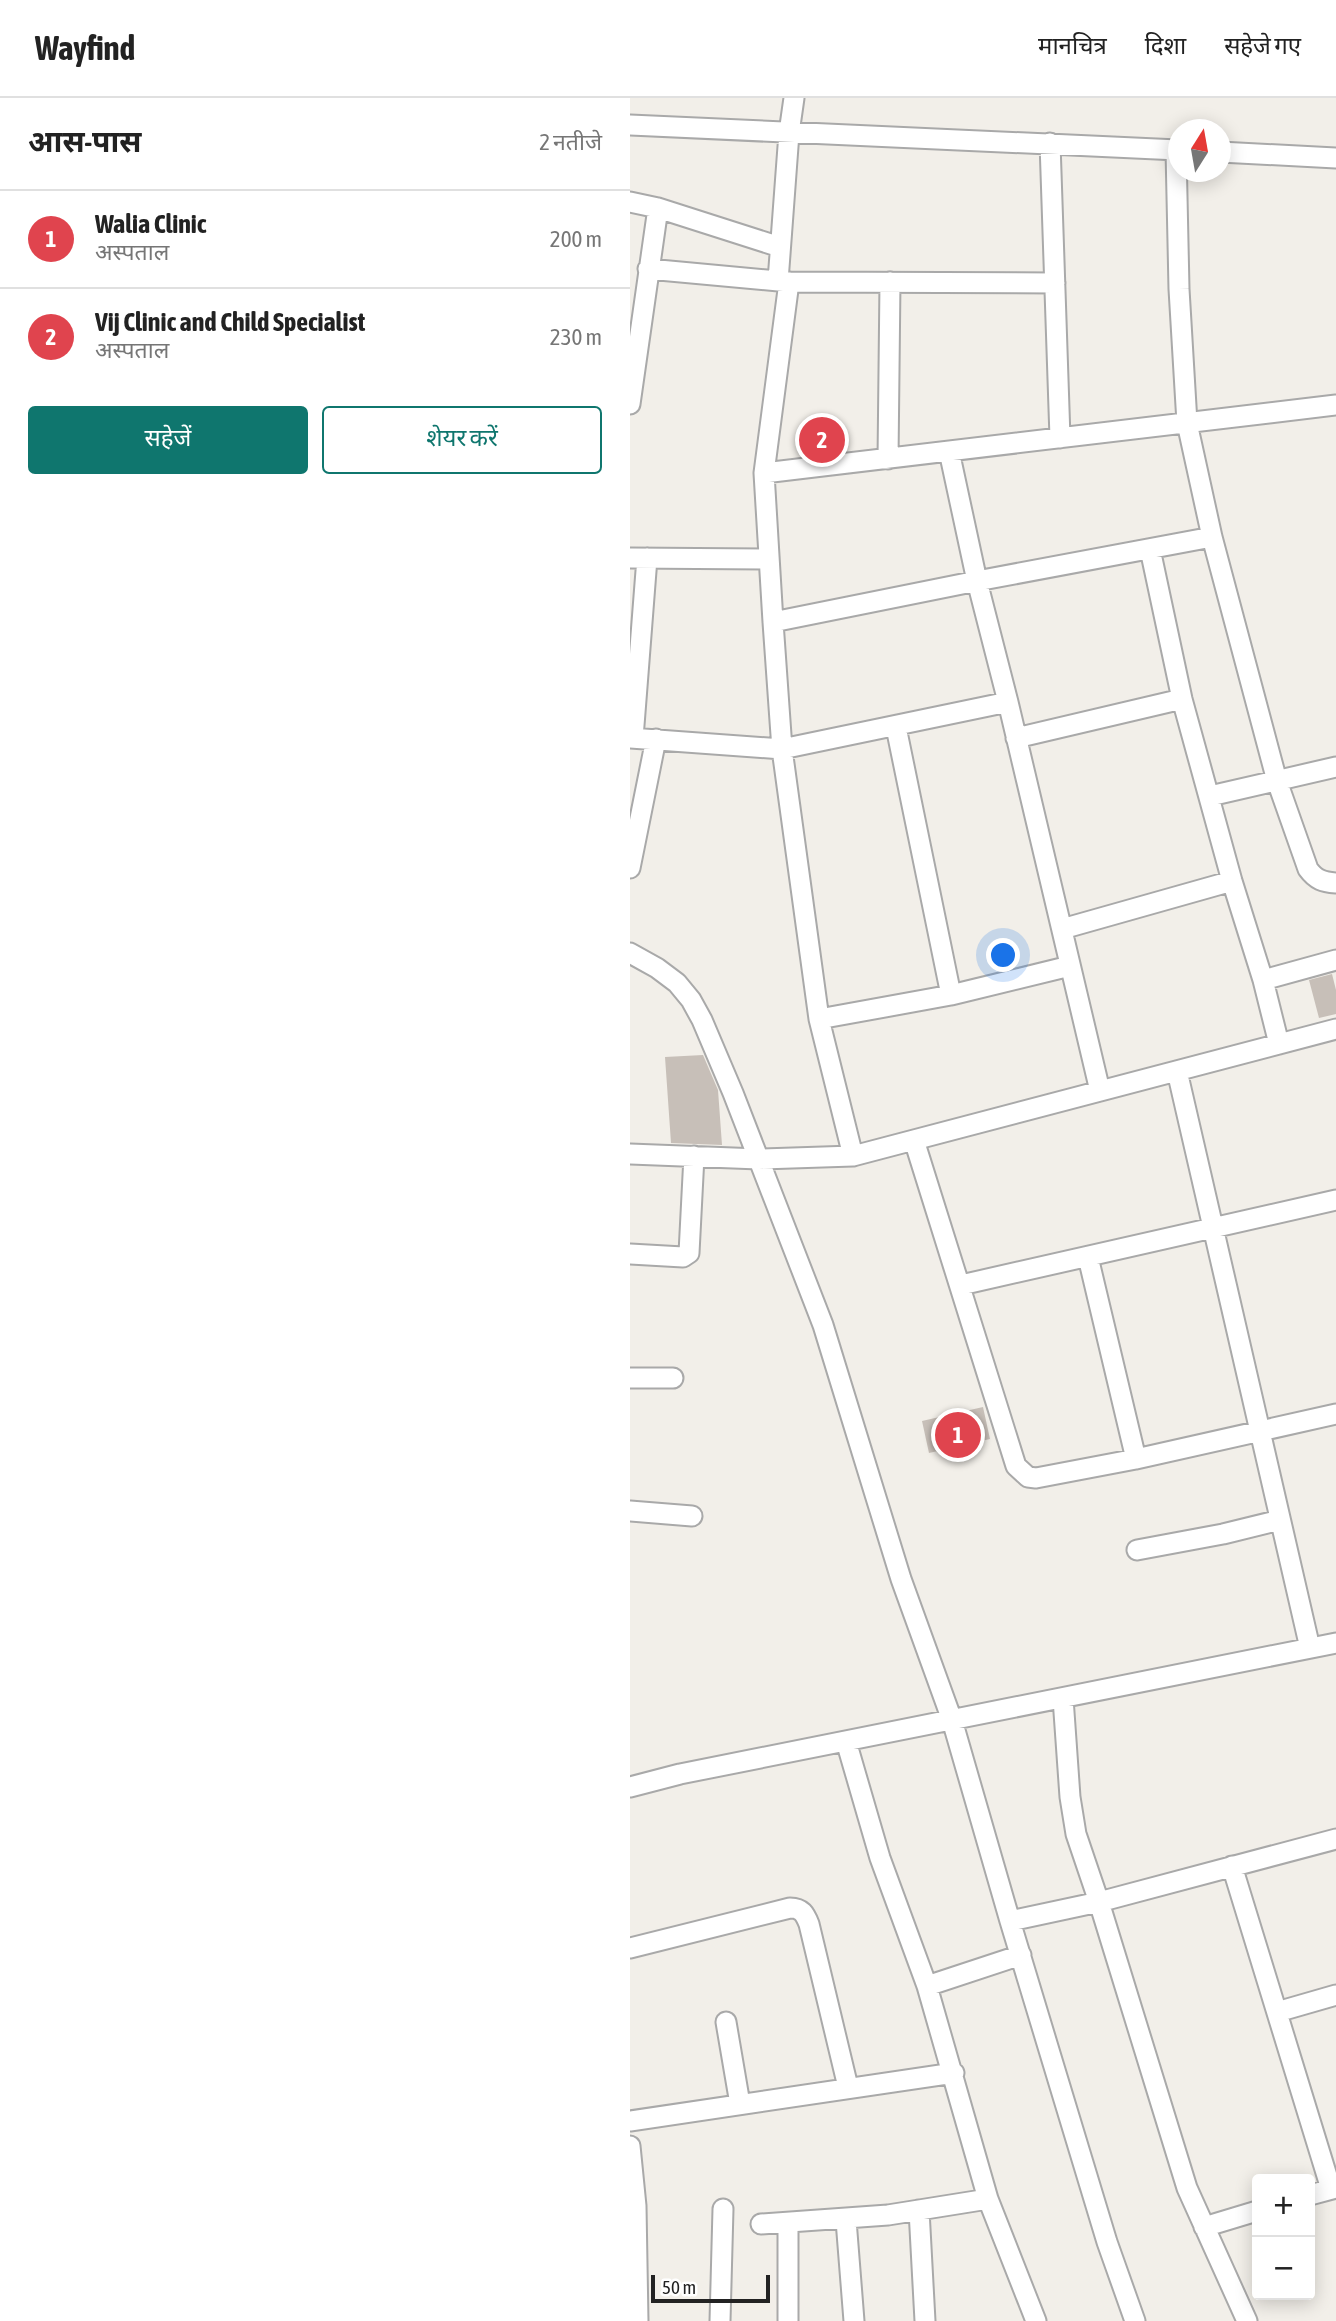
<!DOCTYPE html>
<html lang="hi">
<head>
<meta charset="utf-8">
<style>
  body { margin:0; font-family:"Asap Condensed","Noto Sans Devanagari",sans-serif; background:#f2f2f2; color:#222 }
  .controls { position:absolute; right:21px; bottom:21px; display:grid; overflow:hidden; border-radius:7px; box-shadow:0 4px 18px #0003 }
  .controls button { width:63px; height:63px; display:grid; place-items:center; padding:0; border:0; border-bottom:2px solid #e0e0e0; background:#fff; color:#222; font:35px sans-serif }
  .compass { position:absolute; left:538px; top:21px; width:63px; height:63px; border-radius:50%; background:#fff; box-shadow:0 4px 18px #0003; rotate:11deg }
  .scale { position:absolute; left:21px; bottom:18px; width:119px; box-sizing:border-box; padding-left:7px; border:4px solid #222; border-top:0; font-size:19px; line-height:24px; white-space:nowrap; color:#222; -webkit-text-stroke:5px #fff; paint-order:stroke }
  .you { position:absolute; left:374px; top:858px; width:24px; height:24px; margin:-18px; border:5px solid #fff; border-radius:50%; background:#1a73e8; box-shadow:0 0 0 10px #1a73e833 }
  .badge { display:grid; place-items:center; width:46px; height:46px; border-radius:50%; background:#0f766e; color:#fff; font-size:23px; font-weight:700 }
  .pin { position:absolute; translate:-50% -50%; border:4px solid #fff; box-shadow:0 2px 7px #0006 }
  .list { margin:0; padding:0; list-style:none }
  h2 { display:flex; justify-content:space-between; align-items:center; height:91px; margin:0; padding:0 28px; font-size:30px }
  h2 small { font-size:23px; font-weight:400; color:#767676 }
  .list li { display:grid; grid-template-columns:46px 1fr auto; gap:21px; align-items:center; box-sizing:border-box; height:98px; padding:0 28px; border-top:2px solid #e0e0e0 }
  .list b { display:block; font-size:26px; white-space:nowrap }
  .list p { margin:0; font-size:23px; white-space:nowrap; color:#767676 }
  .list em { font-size:23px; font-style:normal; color:#767676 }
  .actions { display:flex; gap:14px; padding:21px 28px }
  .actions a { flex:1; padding:16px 0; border:2px solid #0f766e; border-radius:7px; text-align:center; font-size:24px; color:#0f766e }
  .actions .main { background:#0f766e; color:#fff }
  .map { position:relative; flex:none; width:706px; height:2223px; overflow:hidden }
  header { display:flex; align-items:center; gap:42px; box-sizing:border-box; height:98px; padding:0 35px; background:#fff; border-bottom:2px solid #e0e0e0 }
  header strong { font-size:33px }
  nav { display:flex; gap:38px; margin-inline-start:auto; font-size:24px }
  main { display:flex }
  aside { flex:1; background:#fff }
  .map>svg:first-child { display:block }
</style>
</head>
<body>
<header>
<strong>Wayfind</strong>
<nav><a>मानचित्र</a><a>दिशा</a><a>सहेजे गए</a></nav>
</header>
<main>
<aside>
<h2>आस-पास<small>2 नतीजे</small></h2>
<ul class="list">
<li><span class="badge" style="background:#e0444e">1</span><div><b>Walia Clinic</b><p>अस्पताल</p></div><em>200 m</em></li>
<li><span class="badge" style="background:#e0444e">2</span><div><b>Vij Clinic and Child Specialist</b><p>अस्पताल</p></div><em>230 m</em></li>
</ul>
<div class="actions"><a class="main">सहेजें</a><a>शेयर करें</a></div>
</aside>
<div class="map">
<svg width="706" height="2223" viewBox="0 0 706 2223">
  <rect width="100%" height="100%" fill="#f2efe9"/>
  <path fill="#c7bfb8" d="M203,322L204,352L181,353L180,323Z
    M702,876L706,892V916L689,920L679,882Z
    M73,957L88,992L92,1047L41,1045L35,959Z
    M353,1309L360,1341L299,1355L292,1323Z"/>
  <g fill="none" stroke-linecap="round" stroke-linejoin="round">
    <defs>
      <path id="minor" d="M0,27L548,52
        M420,45L430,340
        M546,52L549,191L557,325L582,439L647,683L678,771C686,782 693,784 706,785
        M590,54L706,60
        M0,104L28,110L150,149
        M18,171L159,184L425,185
        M148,183L159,35L164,0
        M159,184L134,375L143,524L152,651L189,921L223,1058
        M0,306L28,110
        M319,353L347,483L378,604L470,993
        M258,361L260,184
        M134,375L706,307
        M520,451L552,601L602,783L633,882L649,946
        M0,460L139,461
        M143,524L347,483L582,439
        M266,629L321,897
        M0,640L152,651L378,604
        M3,640L17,460
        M386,640L552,601
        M580,698L706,669
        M0,770L26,641
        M432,831L602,783
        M0,855L27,870L47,885L61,902L72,922L103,995L193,1227L271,1481L322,1622L380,1823L477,2144L505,2223
        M633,882L706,862
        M189,921L321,897L440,868
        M547,973L680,1550
        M284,1042L386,1368L398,1379L406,1380L506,1361L706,1316
        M0,1056L129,1061L223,1058L706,931
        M0,1156L53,1159L59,1155L64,1058
        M458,1159L506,1361
        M331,1187L706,1102
        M0,1280H43
        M0,1413L62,1418
        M507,1452L593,1436L650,1422
        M433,1600L440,1699L446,1736L469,1804L557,2090L617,2223
        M216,1643L250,1760L297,1888L358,2101L406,2223
        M0,1689L50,1676L706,1545
        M602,1768L701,2091
        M380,1823L469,1804L706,1741
        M0,1850L160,1810C172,1810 175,1816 179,1826L218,1989
        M297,1888L391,1857
        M647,1914L706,1897
        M96,1924L110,2006
        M0,2023L324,1975
        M0,2048L6,2108L8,2223
        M680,2097L706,2090
        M289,2112L295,2223
        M216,2122L224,2223
        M158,2125V2223
        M131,2126L258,2117L358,2101
        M574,2129L627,2113
        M90,2223L93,2111"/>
    </defs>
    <use href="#minor" stroke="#a9a9a9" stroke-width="23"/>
    <use href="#minor" stroke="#fff" stroke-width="19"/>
  </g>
</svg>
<div class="controls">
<button>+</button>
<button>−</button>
</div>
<svg class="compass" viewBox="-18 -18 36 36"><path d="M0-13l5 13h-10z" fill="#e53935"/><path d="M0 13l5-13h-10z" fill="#767676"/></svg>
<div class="scale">50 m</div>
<div class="you"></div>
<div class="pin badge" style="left:328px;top:1337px;background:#e0444e">1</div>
<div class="pin badge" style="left:192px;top:342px;background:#e0444e">2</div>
</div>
</main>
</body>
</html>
